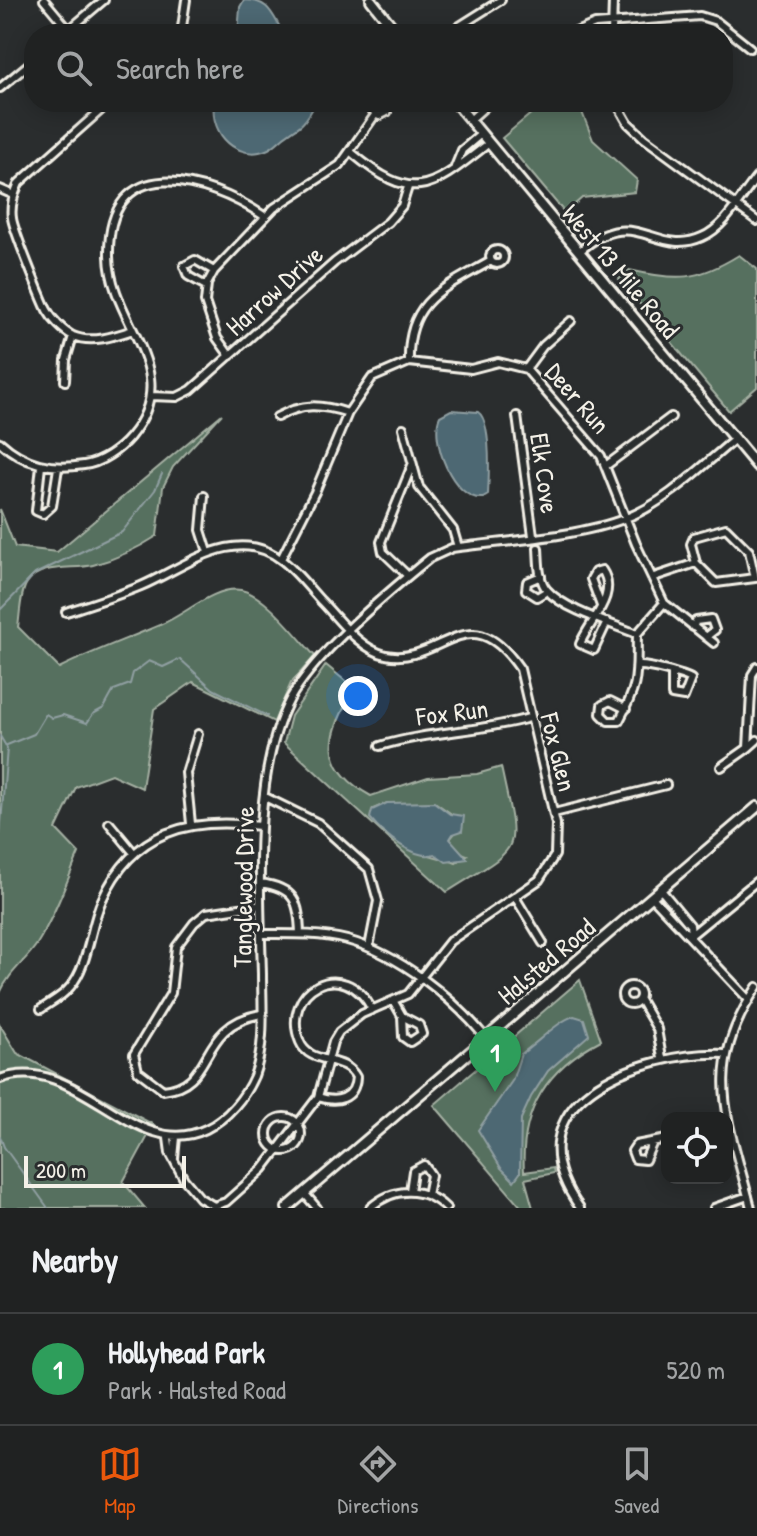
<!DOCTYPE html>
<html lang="en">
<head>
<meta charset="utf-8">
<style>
  body { margin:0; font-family:"Patrick Hand",sans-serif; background:#2d2f2f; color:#f1f3f6 }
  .controls { position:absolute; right:24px; bottom:24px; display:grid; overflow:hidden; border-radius:16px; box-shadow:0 4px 20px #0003 }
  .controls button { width:72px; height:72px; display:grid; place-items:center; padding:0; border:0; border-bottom:2px solid #3d3f40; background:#202222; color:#f1f3f6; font:40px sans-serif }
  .scale { position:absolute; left:24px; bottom:20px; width:162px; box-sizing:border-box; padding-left:8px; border:4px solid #f4f1e8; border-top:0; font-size:22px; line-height:28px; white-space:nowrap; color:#f4f1e8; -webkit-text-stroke:6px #2a2d2e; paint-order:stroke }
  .you { position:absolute; left:358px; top:696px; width:28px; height:28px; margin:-20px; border:6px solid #fff; border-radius:50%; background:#1a73e8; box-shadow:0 0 0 12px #1a73e833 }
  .badge { display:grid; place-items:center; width:52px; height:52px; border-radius:50%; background:#ea580c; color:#fff; font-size:26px; font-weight:700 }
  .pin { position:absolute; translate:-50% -66px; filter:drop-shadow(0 2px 4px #0008) }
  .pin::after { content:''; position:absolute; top:42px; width:28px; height:24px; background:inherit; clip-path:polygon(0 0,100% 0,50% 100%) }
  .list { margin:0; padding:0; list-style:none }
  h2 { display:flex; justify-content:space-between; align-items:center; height:104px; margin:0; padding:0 32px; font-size:34px }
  h2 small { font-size:26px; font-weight:400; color:#a2a4a5 }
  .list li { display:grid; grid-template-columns:52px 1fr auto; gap:24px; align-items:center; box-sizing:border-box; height:112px; padding:0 32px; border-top:2px solid #3d3f40 }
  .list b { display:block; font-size:30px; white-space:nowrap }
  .list p { margin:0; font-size:26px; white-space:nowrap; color:#a2a4a5 }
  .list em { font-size:26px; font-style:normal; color:#a2a4a5 }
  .icon { flex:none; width:44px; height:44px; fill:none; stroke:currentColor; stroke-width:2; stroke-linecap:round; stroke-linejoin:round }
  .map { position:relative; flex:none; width:757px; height:1208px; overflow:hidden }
  .search { position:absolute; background:#202222; box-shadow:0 4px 20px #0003; left:24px; right:24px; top:24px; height:88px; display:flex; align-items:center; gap:20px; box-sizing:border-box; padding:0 28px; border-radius:32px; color:#a2a4a5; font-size:30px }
  .sheet { height:216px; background:#202222 }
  nav { display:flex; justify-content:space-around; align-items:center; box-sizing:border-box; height:112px; border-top:2px solid #3d3f40; background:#202222; font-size:22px; color:#a2a4a5 }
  nav a { display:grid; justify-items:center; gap:4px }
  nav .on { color:#ea580c }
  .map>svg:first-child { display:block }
</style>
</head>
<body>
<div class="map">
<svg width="757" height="1208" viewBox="0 0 757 1208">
  <rect width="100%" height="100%" fill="#2a2d2e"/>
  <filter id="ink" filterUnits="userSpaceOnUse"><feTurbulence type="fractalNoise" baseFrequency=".0125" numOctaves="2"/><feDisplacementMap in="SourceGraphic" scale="16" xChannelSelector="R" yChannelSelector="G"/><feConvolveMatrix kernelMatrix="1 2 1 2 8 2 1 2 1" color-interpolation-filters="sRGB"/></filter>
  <g filter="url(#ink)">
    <path fill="#56705e" stroke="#a5b0a3" stroke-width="2" fill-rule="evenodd" d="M545,102H578L593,140L637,180L635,192L582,198L565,213L502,138Z
      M739,255L757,269V387L729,411L619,279L629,270C677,281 697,281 739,255Z
      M222,414L173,467L163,487L157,536C137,549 116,559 93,565C74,570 39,563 27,583C20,593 20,615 18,627L59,668C93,651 127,639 162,624C186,614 214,586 241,590C265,594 298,638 315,656L291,683L274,722L193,682L154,709L142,788L111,774L76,787L56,829L79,853C66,883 55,915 37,944C25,962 9,972 0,993V509L15,547L57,552Z
      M326,665L355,689C327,734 318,767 371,796L428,777L477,774L501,767C520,857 524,843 447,892L284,743L291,716ZM387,803H436L453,815L455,833L450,839L457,851L467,855L456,863C440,857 410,852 396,841C387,833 380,819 373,809Z
      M580,980L601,1040C547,1068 520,1110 524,1172L553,1168L554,1173L525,1179L533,1208H522L434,1105Z
      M0,1025L17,1053L154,1125L123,1182L145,1208H0Z"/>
    <path fill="#4e6873" stroke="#909fa2" stroke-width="2" d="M244,0C270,0 272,15 284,34H238L240,7Z
      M213,102H314L315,104C301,132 296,125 277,143C256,163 222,150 215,121C213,115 214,108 213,102Z
      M451,410L478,412C492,421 489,477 488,495L483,498C453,501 429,439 440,416Z
      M387,803L434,802L450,814L464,816L462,831L453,834L450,839L468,859L446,862L435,854C415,861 383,834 370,818L372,810Z
      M574,1016L584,1019L589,1035L548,1071L531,1097L521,1119L520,1173L514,1181L501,1168L478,1130L512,1081L521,1054C536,1044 559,1020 574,1016Z"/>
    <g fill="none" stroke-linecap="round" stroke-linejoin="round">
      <path stroke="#909fa2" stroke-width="2" d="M0,610L35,574L122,532L155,490L162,474
        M0,736L7,748L0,836
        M7,745L34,734L46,714L52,718L63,715L87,723L93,714L104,708L114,690L130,684L133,673L149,661L163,667L180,659L213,689L267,716
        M0,1136L4,1147L48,1208"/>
      <defs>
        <path id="street" d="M44,0L69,30
          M64,34L104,0
          M181,34L186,0
          M447,34L501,0
          M571,34L595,24L700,16L716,21L750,48
          M612,34L613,0
          M0,88L34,60
          M110,102L19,183C14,194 10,205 12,218C13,229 41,297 47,310C52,319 63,331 73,336C92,344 115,336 133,330
          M373,102L371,109L379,116L387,112V102
          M616,102L628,123L644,138L757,221
          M470,120L490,102
          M352,153C414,205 430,189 489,143
          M455,167L462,150L481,134
          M0,189L14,195
          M490 257a7 7 0 1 1 14 0a7 7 0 1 1-14 0Z
          M579,252C634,202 655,258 702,237C726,227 741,196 757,177
          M206,286L188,276L184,266L195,260L214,271
          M230,356L217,338L205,302L207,284L214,271L274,208L340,165L375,115
          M409,362C407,300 444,288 491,261
          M526,369L543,346L571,321
          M65,381L66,360L73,336
          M151,396L177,397L191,390L335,262L388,222L402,206L408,187
          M517,416L533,536
          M277,417C303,403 320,404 348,413
          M403,428L419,487L453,530L458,547
          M0,442C25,465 52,470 84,465C101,463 119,450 130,437C186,370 110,324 109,256C107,150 206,177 264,216
          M607,465L671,417
          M41,466L36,511L43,514L52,506L58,468
          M204,496L201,530L208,552
          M538,548C539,561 538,580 547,590C564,610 613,624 637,634
          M281,559L315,492L348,413L372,378L409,362L471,369L498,362L526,369L601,456L636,544L664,603L714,643
          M408,576L383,552L381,542L412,465
          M541,576L527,582L526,590L537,597L547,591
          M654,577L696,563L716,583L755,578L749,551L726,528L694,537L691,544L696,563
          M601,606L591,579L595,572L602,570C619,595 590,620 580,644L594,650L607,622
          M66,612C91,604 117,596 141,586C184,568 236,523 283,561C297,572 309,588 321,601C339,619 359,649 386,655C442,666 468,593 520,669L556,824L555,855L539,880L450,941L408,994L362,1014L339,1032L333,1042L318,1097L263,1169L226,1202L214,1206L200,1198L184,1179L170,1153L168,1138
          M693,627L696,621L711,619L715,630L706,637
          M639,666C647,665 685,675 691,679L684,697L672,695V674
          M757,667L752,675L748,748L757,740
          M626,709L610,701L602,705L601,714L608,721H619C640,682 636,676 637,634L664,603
          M380,746C429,731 480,732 529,718
          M721,767L748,748
          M265,797L318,823L369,869L378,901L369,947
          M554,813L666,785
          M109,823L134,853
          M191,824L186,773L198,734
          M260,883C295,888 299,901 300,934
          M661,890L690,925L691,935
          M515,897L543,943
          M652,897L749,1000
          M260,905L206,913L194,923L176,947L171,993L134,1054L138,1071L163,1090C217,1085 195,1026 261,1014
          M261,934C289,934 319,933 347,940C399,954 452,997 486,1038
          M691,935L757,881
          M622 995a9 9 0 1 1 18 0a9 9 0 1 1-18 0Z
          M640,1000L657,1029L662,1058
          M394,1002L402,1016L403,1037L410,1042L422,1034L419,1025L402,1016
          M41,1009C51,1002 63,996 70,987C89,965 90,926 102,900C133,830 190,817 260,826
          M0,1079C78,1051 134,1164 206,1129C227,1119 245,1097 254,1076C266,1045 262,1006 262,974C260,893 251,773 290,699C316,652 388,592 430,558L452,548C504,541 579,537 626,518C666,503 702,466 735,439
          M318,1097C336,1103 355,1100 356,1077C344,1054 310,1066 300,1042C279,991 344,953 372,1010
          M267 1134a17 17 0 1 1 34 0a17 17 0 1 1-34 0Z
          M653,1142L645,1160L635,1159L632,1151L636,1145L667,1139
          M174,1158L176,1137
          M410,1191L413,1171L424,1165L431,1175L427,1195
          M304,1193L317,1208
          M370,1208C393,1187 423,1186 446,1208
          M580,1208C504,1102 639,1051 725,1054
          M714,1208L748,1196
          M751,1208C729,1119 701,1071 757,987"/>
        <path id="secondary" d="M371,0L398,34
          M455,102L757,466
          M287,1208L757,807"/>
      </defs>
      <use href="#street" stroke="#f4f1e8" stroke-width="12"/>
      <use href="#secondary" stroke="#f4f1e8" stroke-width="14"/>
      <use href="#street" stroke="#2a2d2e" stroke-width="6"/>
      <use href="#secondary" stroke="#2a2d2e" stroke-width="8"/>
    </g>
  </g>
  <g text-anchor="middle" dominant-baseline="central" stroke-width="6" stroke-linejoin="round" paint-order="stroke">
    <g font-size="26" fill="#f4f1e8" stroke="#2a2d2e">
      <text transform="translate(621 271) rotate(50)">West 13 Mile Road</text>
      <text transform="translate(274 290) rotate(-42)">Harrow Drive</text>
      <text transform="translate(578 398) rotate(49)">Deer Run</text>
      <text transform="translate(545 473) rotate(82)">Elk Cove</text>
      <text transform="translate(452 712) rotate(-7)">Fox Run</text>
      <text transform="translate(559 752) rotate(76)">Fox Glen</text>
      <text transform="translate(243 887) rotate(-89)">Tanglewood Drive</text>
      <text transform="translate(546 961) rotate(-40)">Halsted Road</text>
    </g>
  </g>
</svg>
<div class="controls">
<button><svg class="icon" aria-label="locate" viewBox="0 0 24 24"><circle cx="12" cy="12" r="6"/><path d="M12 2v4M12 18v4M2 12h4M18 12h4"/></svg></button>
</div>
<div class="scale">200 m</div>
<div class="you"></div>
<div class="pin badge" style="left:495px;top:1092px;background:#2e9e5b">1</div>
<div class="search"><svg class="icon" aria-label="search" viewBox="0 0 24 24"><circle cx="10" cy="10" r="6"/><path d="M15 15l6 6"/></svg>Search here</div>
</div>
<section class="sheet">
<h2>Nearby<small></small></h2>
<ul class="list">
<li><span class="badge" style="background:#2e9e5b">1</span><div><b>Hollyhead Park</b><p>Park · Halsted Road</p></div><em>520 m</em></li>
</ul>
</section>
<nav>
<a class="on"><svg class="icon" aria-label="map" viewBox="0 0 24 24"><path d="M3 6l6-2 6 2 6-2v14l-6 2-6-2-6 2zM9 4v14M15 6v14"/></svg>Map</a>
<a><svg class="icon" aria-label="directions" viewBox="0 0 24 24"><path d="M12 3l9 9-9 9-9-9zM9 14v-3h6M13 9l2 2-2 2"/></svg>Directions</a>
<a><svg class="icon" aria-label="saved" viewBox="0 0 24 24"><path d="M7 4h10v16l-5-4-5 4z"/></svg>Saved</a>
</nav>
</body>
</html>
